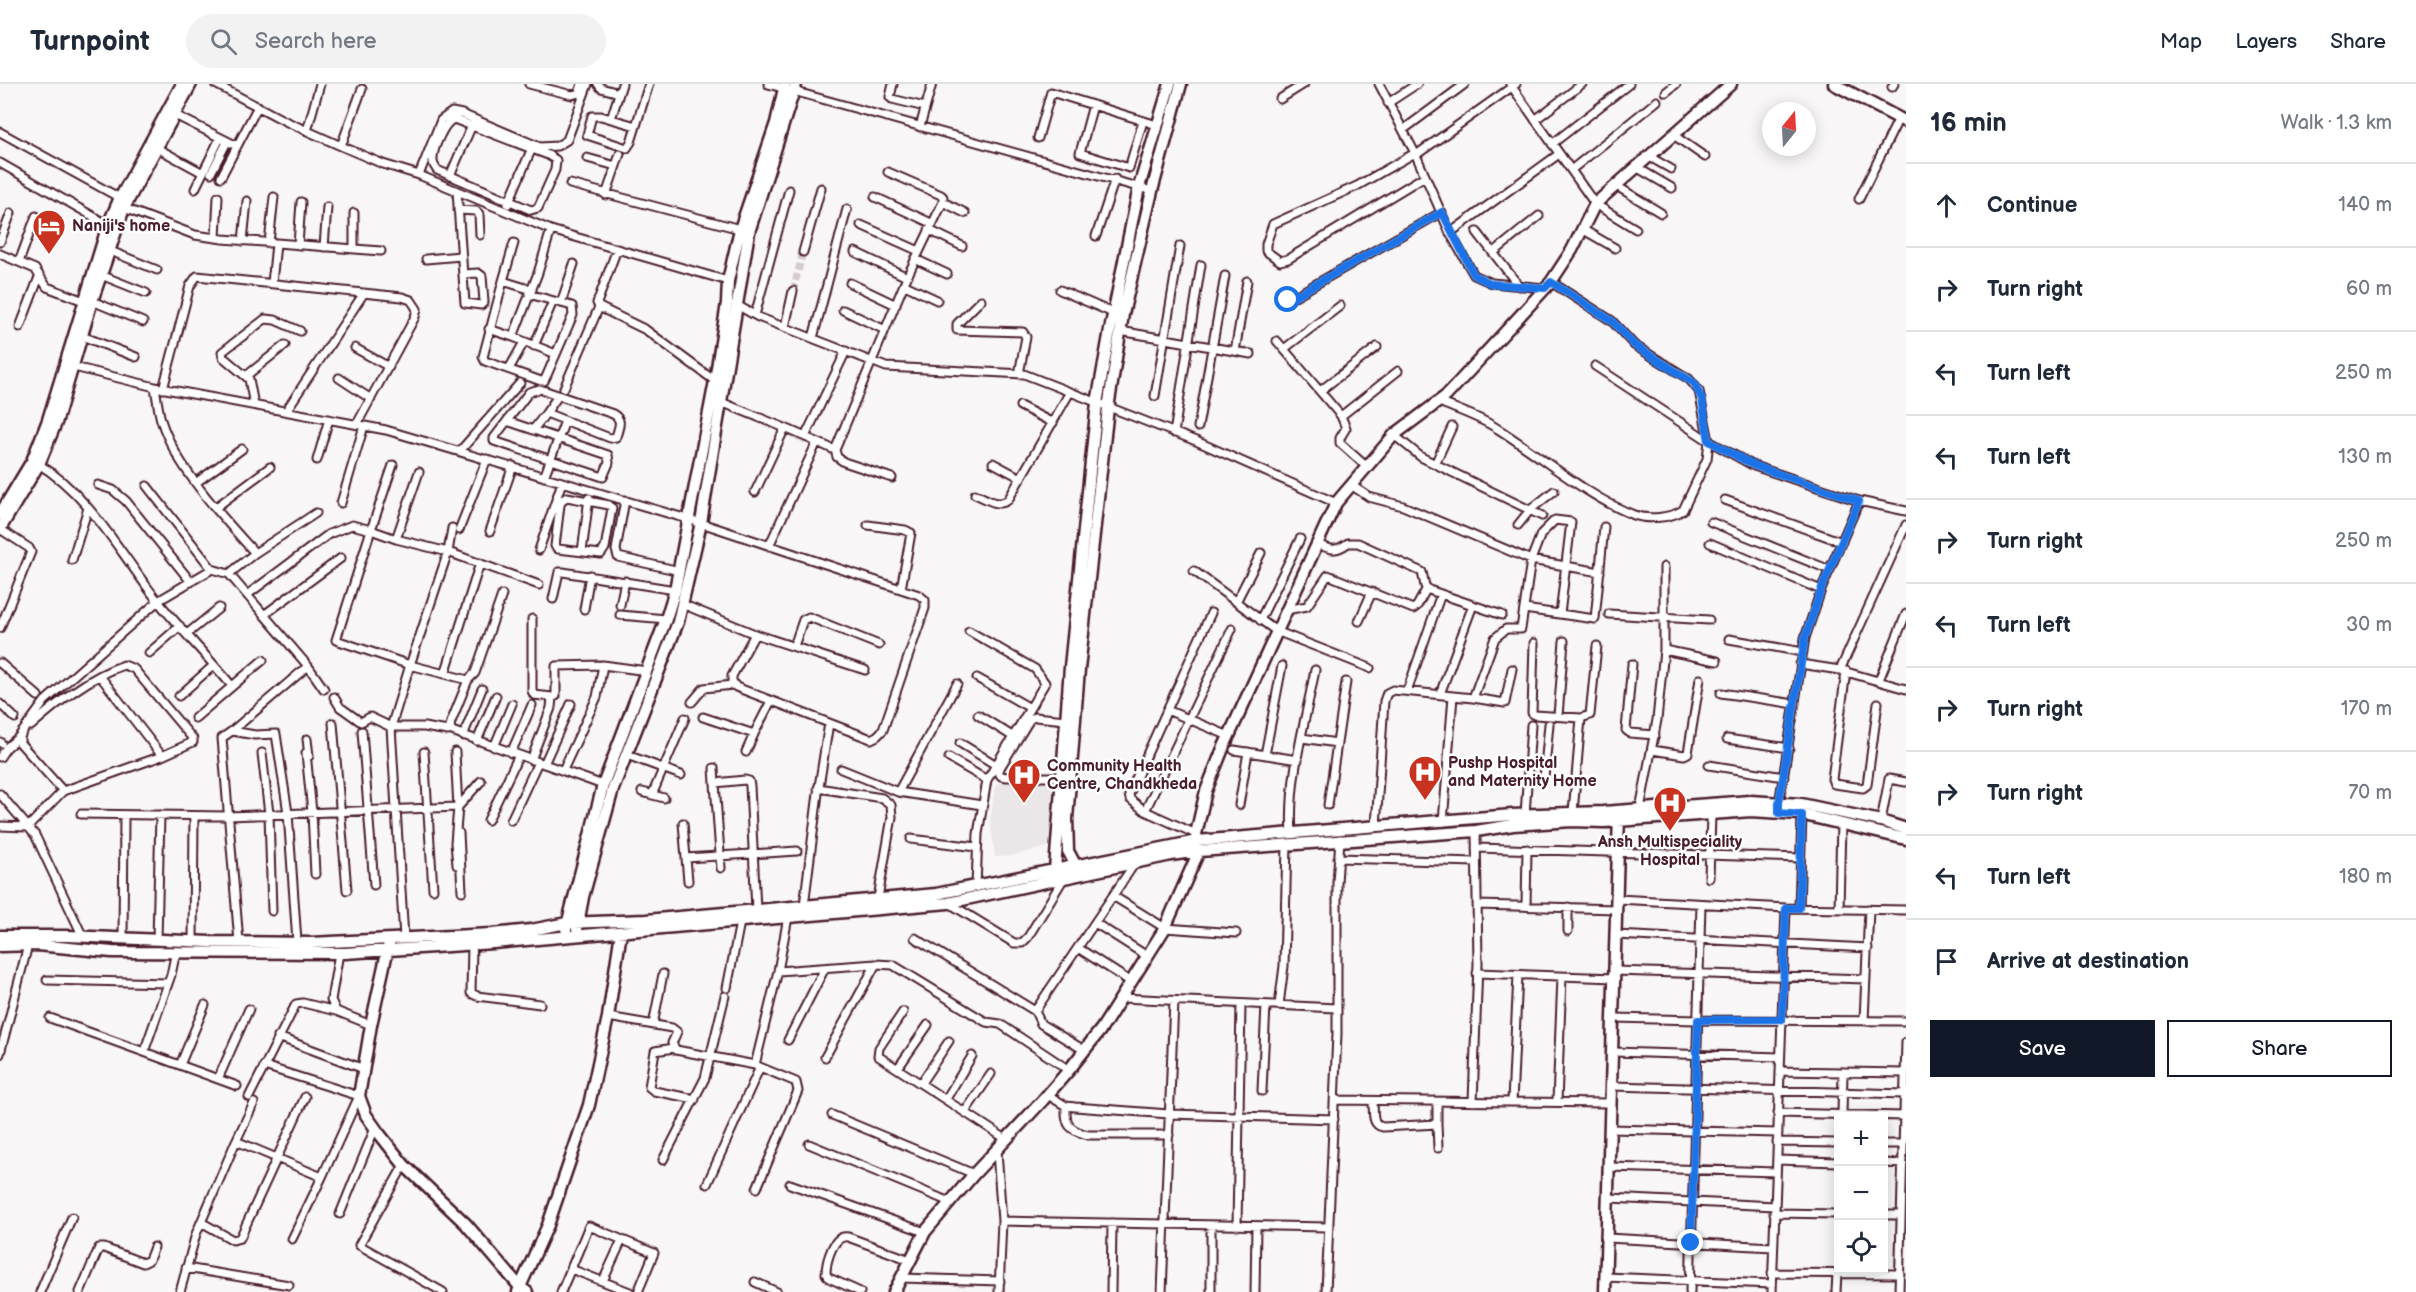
<!DOCTYPE html>
<html lang="en">
<head>
<meta charset="utf-8">
<style>
  body { margin:0; font-family:"Balsamiq Sans",sans-serif; background:#f2f2f3; color:#1f2937 }
  .controls { position:absolute; right:18px; bottom:18px; display:grid; overflow:hidden; border-radius:0px; box-shadow:0 3px 15px #0003 }
  .controls button { width:54px; height:54px; display:grid; place-items:center; padding:0; border:0; border-bottom:2px solid #e0e1e3; background:#fff; color:#1f2937; font:30px sans-serif }
  .compass { position:absolute; left:1762px; top:18px; width:54px; height:54px; border-radius:50%; background:#fff; box-shadow:0 3px 15px #0003; rotate:18deg }
  .stop { position:absolute; width:18px; height:18px; margin:-14px; border:4px solid #1a73e8; border-radius:50%; background:#fff }
  .stop.end { background:#1a73e8; border-color:#fff; box-shadow:0 2px 6px #0008 }
  .list { margin:0; padding:0; list-style:none }
  h2 { display:flex; justify-content:space-between; align-items:center; height:78px; margin:0; padding:0 24px; font-size:26px }
  h2 small { font-size:20px; font-weight:400; color:#747a83 }
  .list li { display:grid; grid-template-columns:39px 1fr auto; gap:18px; align-items:center; box-sizing:border-box; height:84px; padding:0 24px; border-top:2px solid #e0e1e3 }
  .list b { display:block; font-size:22px; white-space:nowrap }
  .list em { font-size:20px; font-style:normal; color:#747a83 }
  .actions { display:flex; gap:12px; padding:18px 24px }
  .actions a { flex:1; padding:14px 0; border:2px solid #111827; border-radius:0px; text-align:center; font-size:21px; color:#111827 }
  .actions .main { background:#111827; color:#fff }
  .icon { flex:none; width:33px; height:33px; fill:none; stroke:currentColor; stroke-width:2; stroke-linecap:round; stroke-linejoin:round }
  .map { position:relative; flex:none; width:1906px; height:1208px; overflow:hidden }
  header { display:flex; align-items:center; gap:36px; box-sizing:border-box; height:84px; padding:0 30px; background:#fff; border-bottom:2px solid #e0e1e3 }
  header strong { font-size:28px }
  nav { display:flex; gap:33px; margin-inline-start:auto; font-size:21px }
  .search { width:420px; height:54px; background:#f2f2f3; display:flex; align-items:center; gap:15px; box-sizing:border-box; padding:0 21px; border-radius:33px; color:#747a83; font-size:22px }
  main { display:flex }
  aside { flex:1; background:#fff }
  .map>svg:first-child { display:block }
</style>
</head>
<body>
<header>
<strong>Turnpoint</strong>
<div class="search"><svg class="icon" aria-label="search" viewBox="0 0 24 24"><circle cx="10" cy="10" r="6"/><path d="M15 15l6 6"/></svg>Search here</div>
<nav><a>Map</a><a>Layers</a><a>Share</a></nav>
</header>
<main>
<div class="map">
<svg width="1906" height="1208" viewBox="0 0 1906 1208">
  <rect width="100%" height="100%" fill="#f8f6f7"/>
  <filter id="ink" filterUnits="userSpaceOnUse"><feTurbulence type="fractalNoise" baseFrequency=".0167" numOctaves="2"/><feDisplacementMap in="SourceGraphic" scale="12" xChannelSelector="R" yChannelSelector="G"/><feConvolveMatrix kernelMatrix="1 2 1 2 8 2 1 2 1" color-interpolation-filters="sRGB"/></filter>
  <g filter="url(#ink)">
    <path fill="#ebe6e8" d="M1008,688L1058,699L1048,763L1011,772L995,773L990,737L995,703Z"/>
    <g fill="none" stroke-linecap="round" stroke-linejoin="round">
      <path stroke="#d5cbce" stroke-width="7" stroke-dasharray="7 3.5" stroke-linecap="butt" d="M793,207L803,168"/>
      <defs>
        <path id="street" d="M215,0L285,37L341,62L383,80L419,91L551,146L728,197
          M529,0L572,11L579,9L582,0
          M598,0L601,4L619,9
          M768,0L1152,107
          M893,0L890,13L892,15L925,23
          M1379,0L1416,71L1450,149L1474,191L1492,199L1545,204
          M1510,0L1595,120L1636,145
          M1892,3L1894,0
          M1666,8L1676,0
          M1280,15L1304,0
          M1388,19L1417,0
          M1093,21L1080,69L1129,84L1143,37
          M175,31L237,62
          M454,35L548,71L556,76L555,86L538,124L531,126L437,86C435,83 433,81 433,77C432,66 444,38 454,35Z
          M611,35L622,0
          M1535,36L1582,0
          M636,42L601,32H592L587,51L627,64L631,58L649,0
          M920,43L932,0
          M1403,46L1465,0
          M307,47L320,0
          M0,48L120,114
          M1672,50L1705,73
          M1038,54L1051,8L1157,41
          M1552,60L1629,0
          M341,62L362,5
          M157,64L203,89
          M1415,69L1357,102L1273,140L1266,160V167L1280,177L1288,175L1425,92
          M1416,71L1516,0
          M1648,72L1671,85
          M587,74L616,82
          M0,79L110,142
          M1636,83L1672,104
          M1571,86L1657,17
          M211,89L227,58
          M419,91L441,36L452,28L462,30L540,63L557,62L567,56L588,0
          M450,92L472,41
          M221,93L258,22
          M570,100L740,145
          M1615,101L1661,129
          M195,105L220,54
          M457,107L465,219L481,221L484,218L482,192L478,189L463,190
          M606,111L620,70
          M875,113L931,139
          M1859,115L1899,34
          M943,118L965,129
          M508,120L532,64
          M124,124L195,151L223,155L381,167
          M458,126L476,127L479,130L480,151
          M861,141L919,167
          M1582,145L1615,164
          M551,146L538,189L513,253L556,270
          M929,146L962,162
          M1477,148L1519,202
          M1450,149L1559,70
          M1096,152L1115,95
          M216,154L218,113
          M243,157L247,117
          M0,158L11,129
          M269,159L274,113
          M514,159L503,197L532,206
          M298,161L301,118
          M324,163L327,123
          M354,165V129
          M617,165L597,219L599,223L646,246L715,297
          M108,166L157,186
          M803,168L821,104
          M855,168L907,193
          M1493,169L1539,132
          M0,170L35,185L47,203L84,217
          M426,175L461,172
          M915,175L947,190
          M19,178L36,132
          M101,191L146,209
          M503,197L483,273L485,277L541,297H544L547,291L573,231L572,222L529,210
          M272,199L276,160
          M850,199L896,221
          M905,201L937,216
          M1060,206L1113,229
          M981,216L957,240V246L1023,248L1026,253L1019,290
          M1288,216L1442,128
          M92,217L143,238
          M561,219L574,180
          M735,220L758,233L886,283L1024,290L1196,357L1336,419
          M843,226L885,246
          M755,231L789,106
          M20,243L39,193
          M785,243L793,207
          M489,245L513,253
          M1120,247L1251,270
          M82,252L136,273
          M813,254L847,125
          M1277,257L1341,332L1346,344L1340,354V359L1367,383
          M534,262L553,217
          M355,264L389,283
          M1284,265L1340,222
          M1235,267L1247,197
          M70,282L155,303L386,346L701,439L919,511L925,516V524L883,646L877,652L871,655L829,639L818,709L804,822
          M1595,282L1709,357L1754,382L1859,417L1906,427
          M509,285L524,258
          M246,292L285,261
          M339,294L371,315
          M564,304L599,223
          M163,305L190,202L197,192L402,213L411,216L417,225L415,233L357,340
          M1320,307L1377,263
          M1155,312L1180,162
          M721,318L785,344
          M1439,318C1458,326 1480,333 1498,345C1540,371 1587,413 1634,431C1648,436 1671,434 1683,426L1707,375L1709,357L1699,307L1689,295L1634,261L1612,237L1551,198
          M254,321L249,295L223,273L222,268L265,235L275,236L300,247
          M1020,322L1053,339
          M286,327L364,209
          M1341,332L1398,287
          M507,337L608,371L609,379L603,393L494,357V354L529,308L540,305L613,330C623,336 619,342 616,353L610,354L546,329L558,312
          M1198,343L1225,192
          M533,346L546,329
          M1174,349L1201,181
          M1394,351L1421,373L1542,432
          M805,353L846,267
          M835,366L837,373L844,378L892,394
          M460,367L520,299
          M317,376L329,335
          M37,379C89,410 120,469 157,516C181,546 208,573 232,602
          M993,379L1021,394
          M1435,380L1452,343
          M419,388L396,455L448,468L452,444
          M544,393L565,337
          M197,398L242,365
          M98,401L113,406L126,417L191,498
          M1351,401L1369,413L1403,422L1531,476L1600,488
          M147,402L212,485
          M755,408L785,344L835,366L907,193L943,118V113L941,111L888,88
          M975,410C985,414 998,424 1008,416L1070,308
          M567,413L609,421L612,424L605,464L601,470L558,465L555,462L560,421L562,416Z
          M625,416L616,466L618,473L680,487
          M1725,416L1842,458
          M341,419L364,342
          M215,424L270,383
          M1711,438L1830,486
          M868,441L905,446L911,449L901,505
          M1518,441L1530,426L1554,407
          M0,445L29,464L31,468L0,544
          M459,446L487,375
          M490,447L513,382
          M396,455L371,446L336,556L410,581L391,643L404,854
          M1710,459L1821,506
          M1317,460C1331,466 1336,468 1348,459H1358L1422,488L1425,502L1429,506L1502,531
          M769,462L817,358
          M539,466L562,398
          M582,468L589,414
          M255,469L316,429
          M72,476L88,424
          M1194,487L1276,547L1370,584
          M229,490L308,582L324,605
          M539,501L448,468L410,581L468,596L451,638L450,643L452,647L603,701
          M247,511L329,450L352,441L371,446L393,381
          M553,515L559,488H563L675,506
          M1236,518L1261,469
          M682,520L755,550L732,592V597L736,603L829,639
          M620,521L625,497
          M584,525L590,491
          M1524,525L1595,535L1604,443
          M1286,526L1307,522L1328,491L1413,525L1417,522L1427,504
          M1211,529L1167,626L1229,652
          M1609,530L1709,536
          M264,531L341,474
          M620,531L666,535
          M532,535V607L534,611L552,613L556,612V582L603,581L647,587
          M1260,536L1300,455
          M1359,537L1372,508
          M969,547L1035,585L1045,599L987,696L978,750L976,803
          M187,550L219,524
          M755,550L865,586
          M1729,555L1803,568
          M1534,559L1532,629L1535,631L1581,634
          M794,562L803,536L809,533L879,561
          M1664,566L1717,577
          M149,569L180,542
          M0,579L38,612
          M1632,580L1626,646L1630,649L1655,651
          M1800,580L1840,586L1906,441
          M1843,587L1906,605
          M1846,587L1832,695L1834,700L1863,704L1867,701L1878,619
          M445,590L480,479
          M977,594L1030,624
          M468,596L475,589L502,511
          M1879,596L1906,530
          M1407,607L1441,510
          M1721,609L1795,620
          M1440,610L1473,521
          M179,612L214,581
          M334,613L340,623L361,638L370,633L391,643H424L448,647
          M1473,614L1505,619L1512,585
          M692,618L704,604L733,601
          M0,620L15,634
          M978,631L1012,652
          M1558,632L1564,557
          M703,633L754,650L771,617
          M195,634L263,576
          M333,639L347,806
          M31,642C57,619 90,592 124,581L134,585L193,655V658L162,672L100,592
          M232,647L308,582
          M362,647L374,801
          M463,652L482,605
          M1302,654L1337,659
          M307,655L309,672
          M1727,655L1789,664
          M477,657L496,612
          M0,658L1,659
          M960,659L996,681
          M494,663L512,620
          M1234,666L1298,676
          M1652,666L1684,671L1688,669L1700,595
          M424,668L433,805
          M746,668L754,650
          M262,669L269,730L272,827
          M306,669L312,728L315,790
          M511,669L532,621
          M627,671L681,691
          M1265,671L1282,582
          M0,673L6,664L21,651
          M949,674L987,696
          M531,676L551,624L552,613
          M544,680L571,620
          M1709,681L1784,693
          M714,684L715,699
          M841,685L898,708L982,721
          M563,686L597,613L603,581
          M1062,693H1007L1001,692L998,687L1030,635L1035,633L1066,636
          M1528,694H1544L1549,640
          M818,704L882,714L891,721L892,733L878,814
          M63,707L162,672
          M642,708L664,714
          M898,708L957,600
          M0,710L35,751L83,853
          M652,711L685,634
          M1779,720L1805,554L1821,506L1859,417
          M1239,721L1248,668
          M1328,721L1346,598
          M1640,725L1657,636L1664,566V483
          M1145,727L1130,715L1129,710L1167,626
          M1573,729L1581,634L1590,631L1597,562
          M81,730L228,732L458,723L455,668
          M1525,731L1531,641
          M488,736L519,671
          M511,736L538,678
          M1881,737L1889,695L1906,698
          M1443,738L1453,612
          M683,739L686,774L797,767
          M0,742L28,743L63,707L20,659V651L45,617L158,517L212,485L229,490L255,469C223,434 175,382 161,336C158,325 157,314 155,303
          M1376,743L1384,617L1387,609L1393,606L1473,614L1495,554L1506,545H1521L1531,476L1541,450L1555,436L1571,438L1560,530
          M459,749L462,807
          M1196,750L1145,727L1232,545
          M1292,750C1288,696 1305,639 1315,586
          M911,755L977,763
          M1476,764L1801,774
          M686,774L688,797
          M1338,774L1476,778
          M457,781L455,759L458,723L481,697
          M721,784L715,699L745,696L749,697L750,702L756,826
          M1709,794L1711,730
          M1113,812L1165,844L1236,849
          M1617,815L1786,824L1906,826
          M949,819L1014,859H1022L1028,853L1064,794
          M1477,821L1617,825
          M1526,822L1527,765
          M1799,824L1802,731
          M1839,825L1841,739
          M1095,839L1147,872
          M1568,847V823
          M1616,851L1868,864
          M915,854L1035,927L1135,779
          M123,855L124,731
          M157,856L160,731
          M193,857L194,732
          M239,858L222,654L232,647L255,651L276,650L288,729L297,858
          M472,861L471,909L477,912L540,920
          M1078,864L1131,898
          M176,867L171,891L144,968L237,1002
          M339,869L331,916L336,927L371,941
          M778,887L876,880L893,881L986,938L1000,940L1069,986
          M1615,887L1866,895
          M1477,889L1615,894
          M47,896L168,899
          M727,904L740,838
          M1122,914L1336,924
          M1279,921L1284,882L1287,760
          M1035,927L1041,940L1084,966
          M903,928L879,964L878,972L1006,1055
          M608,933L672,944L677,948L672,959L676,966L755,981
          M50,934L144,968
          M1614,934L1698,936L1906,937
          M1864,936L1869,825
          M653,941L663,890
          M278,953L364,985
          M788,956L825,884
          M674,964L655,967L649,1003L654,1007L695,1015
          M1613,968L1780,973
          M0,970L28,861
          M825,973L876,880
          M180,981L205,921
          M898,984L928,941
          M1780,987L1905,989
          M218,995L249,925
          M921,999L949,957
          M1612,1002L1905,1010
          M1262,1007L1266,921
          M1048,1011L1066,1022L1075,1023L1169,1030L1334,1035
          M249,1013L296,920L303,919L336,927
          M946,1015L972,972
          M1335,1016L1610,1019
          M1373,1017C1374,1028 1371,1041 1383,1043L1437,1040V1018
          M1473,1018L1478,880L1476,747
          M1512,1018L1518,891
          M1557,1018L1562,893
          M254,1019L236,1057L322,1093L359,1012L264,982
          M1066,1022C1065,1041 1069,1046 1088,1051H1169
          M965,1028L991,990
          M1778,1029L1904,1032
          M832,1031L974,1090
          M1842,1031L1843,988
          M1437,1040L1438,1064
          M1609,1045L1778,1049
          M1777,1058L1838,1059
          M809,1060L950,1118
          M1884,1060H1903
          M997,1067L1002,1137L1328,1143
          M663,1076L705,994L725,912
          M1777,1076L1838,1078
          M1884,1079L1903,1080
          M404,1081L359,1161L443,1208
          M1609,1083L1776,1088
          M707,1100L760,983
          M790,1100L925,1148
          M757,1104L798,1007L796,998L755,981L778,887L788,833
          M1609,1114L1775,1122
          M1774,1129L1838,1130
          M340,1130L375,1044
          M1884,1131H1901
          M201,1138L233,1156L240,1154L305,1013
          M1237,1142L1241,920
          M1607,1154L1773,1163
          M292,1155L322,1093
          M186,1184L289,1201
          M571,1185L630,1208
          M1772,1189L1900,1190
          M1605,1193L1772,1200
          M901,1194L1000,1197
          M603,1197L622,1156
          M755,1198L777,1208
          M40,1208L72,1133
          M80,1208L99,1164H104L143,1179L149,1176L154,1163
          M180,1208L196,1150L236,1057
          M561,1208L589,1142L654,1169L638,1208
          M860,1208L829,1194L826,1190C826,1178 833,1150 848,1153L910,1176
          M999,1208L1002,1137
          M1111,1208L1112,1139
          M1162,1208L1174,917
          M1211,1208V1141
          M1255,1208L1256,1142
          M1326,1208L1337,950V798L1340,755
          M1690,1208L1701,820
          M1772,1208L1786,824
          M1836,1208L1837,1189
          M1899,1208L1906,958"/>
        <path id="secondary" d="M1834,0L1906,38
          M0,430L32,377L48,336L108,141L119,116L182,0
          M0,445L39,380L56,339L92,217L124,124L191,0
          M1076,782L1068,767L1067,735L1079,585L1108,324L1123,230L1152,107L1181,0
          M1055,786L1070,583L1097,319L1110,246L1139,103L1170,0
          M566,845L603,701L666,535L675,506L715,297L727,219L728,197L740,145L776,39L785,0
          M577,845L583,813L613,705L678,538L701,439L749,148L796,0
          M0,852H67L210,858L311,859L492,850L531,846L567,839L646,836L936,810L1197,757L1512,731L1603,728L1750,717L1801,720L1881,737L1906,745
          M389,859L371,941L359,1012L366,1031L378,1048L404,1081L466,1140L520,1203L518,1208
          M0,862L37,861L112,868L345,869L493,859L948,819L1171,771L1199,767L1476,747L1513,741L1572,737L1604,738L1751,727L1800,730L1906,755
          M527,1208L520,1203L548,1141L589,1021L608,933L621,848
          M894,1208L925,1148L974,1090L1043,1016L1069,986L1102,944L1165,844L1199,767L1196,750L1206,707L1222,667L1336,419L1394,351L1446,312L1551,198L1572,166L1595,120L1731,0
          M1605,1208L1619,730"/>
      </defs>
      <use href="#street" stroke="#4a1f2b" stroke-width="11"/>
      <use href="#secondary" stroke="#4a1f2b" stroke-width="15"/>
      <use href="#street" stroke="#fff" stroke-width="7"/>
      <use href="#secondary" stroke="#fff" stroke-width="10"/>
    </g>
  </g>
  <g fill="none" stroke-linecap="round" stroke-linejoin="round" filter="url(#ink)">
    <path stroke="#1a73e8" stroke-width="8" d="M1288,216L1442,128L1474,191L1492,200L1545,204L1551,198L1612,237L1634,261L1694,299L1702,315L1709,357L1755,382L1859,417L1821,506L1805,554L1779,719V729L1802,731L1799,824H1786L1782,935L1698,936L1691,1159"/>
  </g>
  <defs>
    <symbol id="hotel-pin" viewBox="-11 -11 22 30"><path d="M0 17L-7.5 6A9.5 9.5 0 1 1 7.5 6Z" fill="#c8321e" stroke="#fff"/><path d="M-6-4.5h1.5V1H6V5H4.5V3h-9V5H-6ZM-4 0a1.8 1.8 0 1 1 3.6 0ZM.5 0V-2.5h3Q6-2.5 6 0Z" fill="#fff"/></symbol>
    <symbol id="hospital-pin" viewBox="-11 -11 22 30"><path d="M0 17L-7.5 6A9.5 9.5 0 1 1 7.5 6Z" fill="#c8321e" stroke="#fff"/><path d="M-5-5h3v3.5h4V-5h3V5h-3V1.5h-4V5h-3Z" fill="#fff"/></symbol>
  </defs>
  <g fill-rule="evenodd">
    <use href="#hotel-pin" x="30" y="123" width="38" height="52"/>
    <use href="#hospital-pin" x="1406" y="669" width="38" height="52"/>
    <use href="#hospital-pin" x="1005" y="672" width="38" height="52"/>
    <use href="#hospital-pin" x="1651" y="700" width="38" height="52"/>
  </g>
  <g text-anchor="middle" dominant-baseline="central" stroke-width="5" stroke-linejoin="round" paint-order="stroke">
    <g font-size="16" font-weight="bold" fill="#4a1f2b" stroke="#fff" text-anchor="start">
      <text x="72" y="142">Naniji's home</text>
      <text x="1448" y="679">Pushp Hospital<tspan x="1448" dy="18">and Maternity Home</tspan></text>
      <text x="1047" y="682">Community Health<tspan x="1047" dy="18">Centre, Chandkheda</tspan></text>
      <text x="1670" y="758" text-anchor="middle">Ansh Multispeciality<tspan x="1670" dy="18">Hospital</tspan></text>
    </g>
  </g>
</svg>
<div class="controls">
<button>+</button>
<button>−</button>
<button><svg class="icon" aria-label="locate" viewBox="0 0 24 24"><circle cx="12" cy="12" r="6"/><path d="M12 2v4M12 18v4M2 12h4M18 12h4"/></svg></button>
</div>
<svg class="compass" viewBox="-18 -18 36 36"><path d="M0-13l5 13h-10z" fill="#e53935"/><path d="M0 13l5-13h-10z" fill="#747a83"/></svg>
<div class="stop" style="left:1288px;top:216px"></div>
<div class="stop end" style="left:1691px;top:1159px"></div>
</div>
<aside>
<h2>16 min<small>Walk · 1.3 km</small></h2>
<ul class="list">
<li><svg class="icon" aria-label="ahead" viewBox="0 0 24 24"><path d="M12 20V5M6 11l6-6 6 6"/></svg><div><b>Continue</b></div><em>140 m</em></li>
<li><svg class="icon" aria-label="right" viewBox="0 0 24 24"><path d="M7 20v-9h11M14 6l5 5-5 5"/></svg><div><b>Turn right</b></div><em>60 m</em></li>
<li><svg class="icon" aria-label="left" viewBox="0 0 24 24"><path d="M17 20v-9H6M10 6l-5 5 5 5"/></svg><div><b>Turn left</b></div><em>250 m</em></li>
<li><svg class="icon" aria-label="left" viewBox="0 0 24 24"><path d="M17 20v-9H6M10 6l-5 5 5 5"/></svg><div><b>Turn left</b></div><em>130 m</em></li>
<li><svg class="icon" aria-label="right" viewBox="0 0 24 24"><path d="M7 20v-9h11M14 6l5 5-5 5"/></svg><div><b>Turn right</b></div><em>250 m</em></li>
<li><svg class="icon" aria-label="left" viewBox="0 0 24 24"><path d="M17 20v-9H6M10 6l-5 5 5 5"/></svg><div><b>Turn left</b></div><em>30 m</em></li>
<li><svg class="icon" aria-label="right" viewBox="0 0 24 24"><path d="M7 20v-9h11M14 6l5 5-5 5"/></svg><div><b>Turn right</b></div><em>170 m</em></li>
<li><svg class="icon" aria-label="right" viewBox="0 0 24 24"><path d="M7 20v-9h11M14 6l5 5-5 5"/></svg><div><b>Turn right</b></div><em>70 m</em></li>
<li><svg class="icon" aria-label="left" viewBox="0 0 24 24"><path d="M17 20v-9H6M10 6l-5 5 5 5"/></svg><div><b>Turn left</b></div><em>180 m</em></li>
<li><svg class="icon" aria-label="arrive" viewBox="0 0 24 24"><path d="M6 21V4h12l-3 4 3 4H6"/></svg><div><b>Arrive at destination</b></div></li>
</ul>
<div class="actions"><a class="main">Save</a><a>Share</a></div>
</aside>
</main>
</body>
</html>
